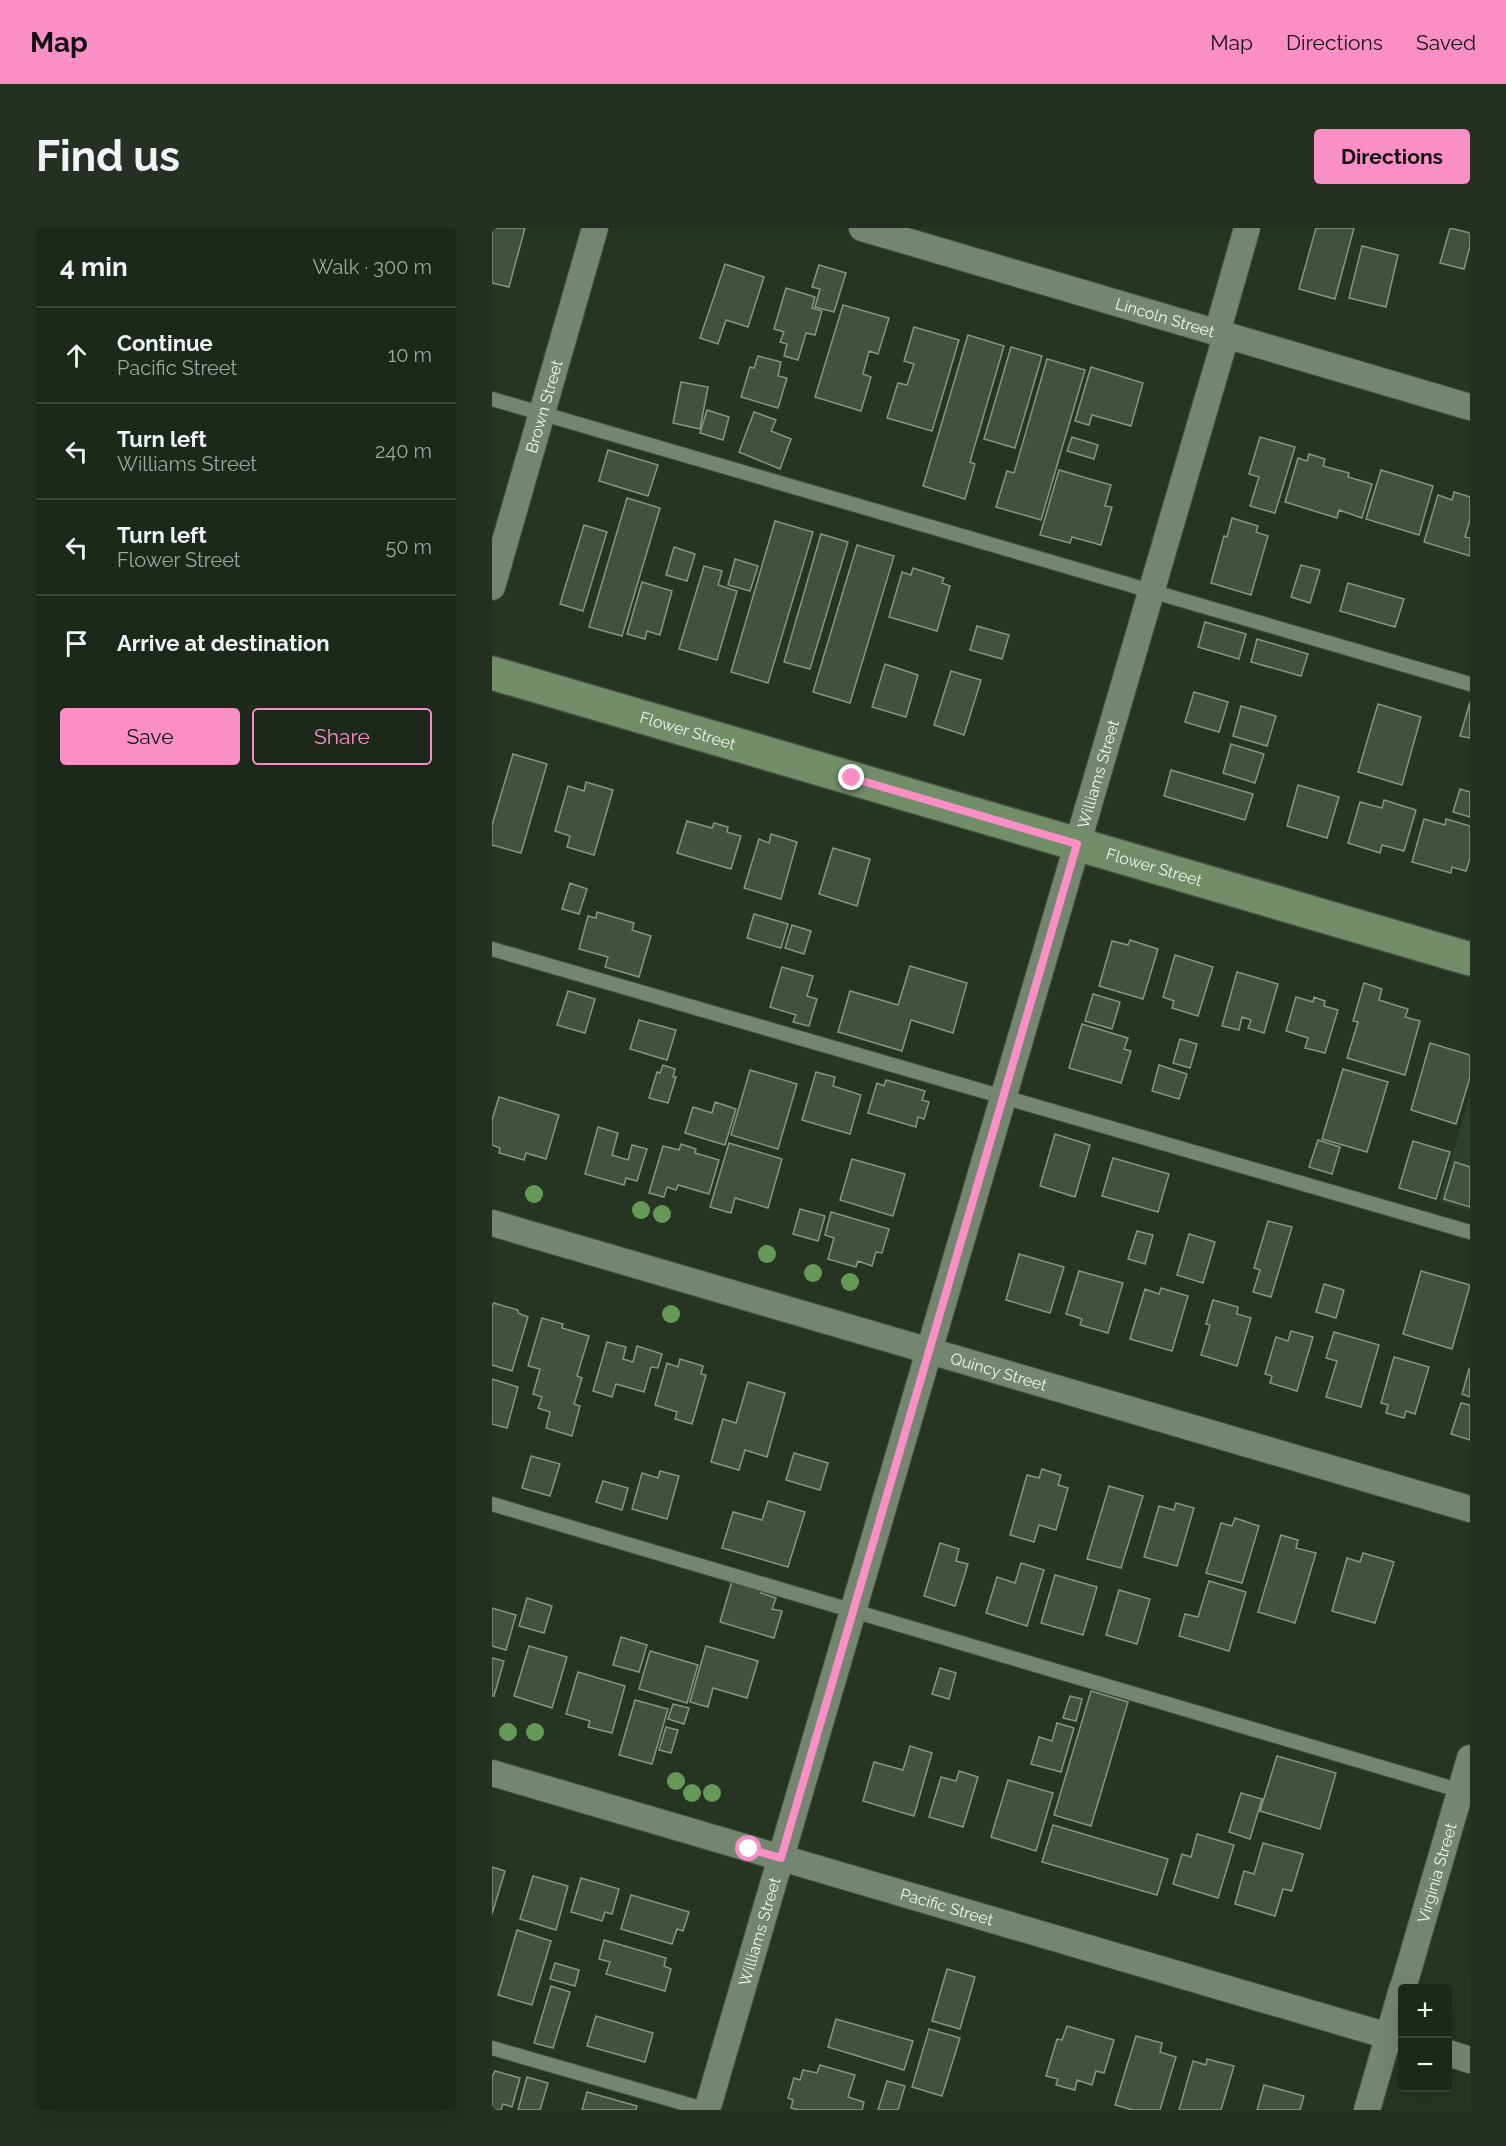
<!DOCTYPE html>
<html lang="en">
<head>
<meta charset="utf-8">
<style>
  body { margin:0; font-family:Raleway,sans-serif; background:#253023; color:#f1f3f6 }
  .controls { position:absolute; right:18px; bottom:18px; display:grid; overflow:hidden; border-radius:6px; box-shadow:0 6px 24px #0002 }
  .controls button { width:54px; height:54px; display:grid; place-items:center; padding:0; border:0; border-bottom:2px solid #3a4439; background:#1c281a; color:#f1f3f6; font:30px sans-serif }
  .stop { position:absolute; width:18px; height:18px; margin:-14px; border:4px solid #fa8fc6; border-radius:50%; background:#fff }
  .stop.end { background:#fa8fc6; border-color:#fff; box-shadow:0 2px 6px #0008 }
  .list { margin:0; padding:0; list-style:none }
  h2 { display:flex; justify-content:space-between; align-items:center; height:78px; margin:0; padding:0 24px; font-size:26px }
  h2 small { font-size:20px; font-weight:400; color:#a0a6a2 }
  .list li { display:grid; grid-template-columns:39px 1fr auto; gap:18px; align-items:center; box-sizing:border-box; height:96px; padding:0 24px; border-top:2px solid #3a4439 }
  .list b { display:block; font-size:22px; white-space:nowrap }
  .list p { margin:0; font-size:20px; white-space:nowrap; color:#a0a6a2 }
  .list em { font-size:20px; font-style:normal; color:#a0a6a2 }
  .actions { display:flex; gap:12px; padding:18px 24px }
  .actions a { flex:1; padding:14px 0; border:2px solid #fa8fc6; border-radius:6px; text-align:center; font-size:21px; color:#fa8fc6 }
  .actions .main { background:#fa8fc6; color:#111 }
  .icon { flex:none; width:33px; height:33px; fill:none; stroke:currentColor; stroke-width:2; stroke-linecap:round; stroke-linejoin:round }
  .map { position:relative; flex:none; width:978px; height:1882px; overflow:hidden; border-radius:6px }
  header { display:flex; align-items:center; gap:36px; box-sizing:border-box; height:84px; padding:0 30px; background:#fa8fc6; color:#111 }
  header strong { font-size:28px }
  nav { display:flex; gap:33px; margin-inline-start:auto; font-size:21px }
  .intro { display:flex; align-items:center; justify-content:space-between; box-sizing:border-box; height:144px; padding:0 36px }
  h1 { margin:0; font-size:42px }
  .button { padding:15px 27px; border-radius:6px; background:#fa8fc6; color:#111; font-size:21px; font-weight:700 }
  main { display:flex; gap:36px; padding:0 36px }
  aside { flex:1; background:#1c281a; border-radius:6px; box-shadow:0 6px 24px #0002 }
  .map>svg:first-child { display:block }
</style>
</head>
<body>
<header>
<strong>Map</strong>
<nav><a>Map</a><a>Directions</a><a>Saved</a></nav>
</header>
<div class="intro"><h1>Find us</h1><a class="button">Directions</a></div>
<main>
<aside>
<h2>4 min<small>Walk · 300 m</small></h2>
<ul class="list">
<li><svg class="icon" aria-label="ahead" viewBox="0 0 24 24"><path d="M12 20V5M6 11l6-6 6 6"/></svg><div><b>Continue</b><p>Pacific Street</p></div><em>10 m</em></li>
<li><svg class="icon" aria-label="left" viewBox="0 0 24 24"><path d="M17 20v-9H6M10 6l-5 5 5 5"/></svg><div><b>Turn left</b><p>Williams Street</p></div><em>240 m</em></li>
<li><svg class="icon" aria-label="left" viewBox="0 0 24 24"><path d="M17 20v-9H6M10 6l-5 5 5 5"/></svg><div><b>Turn left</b><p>Flower Street</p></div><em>50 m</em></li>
<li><svg class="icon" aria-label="arrive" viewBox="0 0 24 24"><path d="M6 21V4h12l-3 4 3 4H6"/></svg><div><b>Arrive at destination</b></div></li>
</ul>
<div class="actions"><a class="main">Save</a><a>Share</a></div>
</aside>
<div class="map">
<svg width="978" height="1882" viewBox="0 0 978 1882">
  <rect width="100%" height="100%" fill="#263522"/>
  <path fill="#2e4129" d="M978,867V983L947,973Z"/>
  <path fill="#41513d" stroke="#849680" stroke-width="1.5" d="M0,0H33L17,59L0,55Z
    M824,0H862L843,71L807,61Z
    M958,0L978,5V18L972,41L948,35Z
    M870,18L906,27L894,79L857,70Z
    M233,36L272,49L256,99L234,92L226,116L208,110Z
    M327,37L354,45L342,84L323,79L328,61L320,59Z
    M294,60L323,69L320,80L330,83L323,107L314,105L306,132L292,128L295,116L288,114L292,104L282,101Z
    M351,77L397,90L386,126L377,123L371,146L379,149L369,183L323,169Z
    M422,99L467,112L440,203L395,190L406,155L415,157L422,136L412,133Z
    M476,107L512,118L478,234L483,236L473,271L431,258Z
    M519,119L550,128L523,220L492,211Z
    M266,128L289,134L286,148L295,150L286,180L249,169L258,139L262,140Z
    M555,131L593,142L549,292L504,279L515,243L522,245Z
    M599,139L651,155L639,198L600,187L597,197L583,193Z
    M189,154L216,159L208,201L181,195Z
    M215,182L237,189L231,212L208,205Z
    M262,184L284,192L279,203L299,211L288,241L247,224Z
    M580,209L606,217L602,231L575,223Z
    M768,209L803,219L783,285L758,278L767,249L757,246Z
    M116,222L166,237L156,268L107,253Z
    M817,226L833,231L831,238L857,245L856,249L880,256L870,290L847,282L845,290L793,274L806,230L815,233Z
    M567,242L619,257L613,278L620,279L609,317L580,309L578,315L548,307Z
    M889,242L941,258L927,307L874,291Z
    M962,264L978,269V292L973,309L978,310V328L932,314L946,267L960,272Z
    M135,270L168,280L130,408L97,399Z
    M740,290L766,298L764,304L776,308L759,367L719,355L732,308L735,309Z
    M283,293L321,304L276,455L239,444Z
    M92,297L115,304L91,383L68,376Z
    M329,306L356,314L318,441L292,434Z
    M365,317L402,328L358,475L321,464Z
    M182,319L203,326L195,353L174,347Z
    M243,331L266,338L258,363L236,357Z
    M809,337L828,342L818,375L799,369Z
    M212,338L230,343L226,357L245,363L225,432L187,421Z
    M421,340L452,350L450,355L458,358L445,403L397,389L410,344L419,347Z
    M150,354L180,363L168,407L155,403L153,411L135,406Z
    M856,355L912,371L903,399L848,383Z
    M713,394L754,406L747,431L706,419Z
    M485,398L517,407L510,431L478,422Z
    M765,411L816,426L809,448L759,434Z
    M393,436L426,447L414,489L380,479Z
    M459,443L489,452L472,507L442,497Z
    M702,464L736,474L727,504L693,494Z
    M978,474V510L968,508Z
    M886,476L929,489L910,557L866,544Z
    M749,478L784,488L775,518L741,508Z
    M739,516L772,526L763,555L731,545Z
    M21,526L55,536L29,625L0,617V597Z
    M679,542L761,566L753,592L672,568Z
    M94,554L121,562L102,627L75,619L78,608L63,603L76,558L92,563Z
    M806,557L847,569L835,610L795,598Z
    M968,561L978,564V589L961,584Z
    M892,572L924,582L912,623L890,617L888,625L856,615L868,574L890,580Z
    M932,591L953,597L954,591L978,598V630L974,643L960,639L959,645L920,634Z
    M195,593L220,600L222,595L236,599L235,604L249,608L239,641L185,625Z
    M279,606L305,614L289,671L252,660L267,611L277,615Z
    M341,620L378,631L365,678L327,666Z
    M78,655L95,661L87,686L70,681Z
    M105,684L142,695L140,702L159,708L147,749L113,739L116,729L87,721L96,688L104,690Z
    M262,686L296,696L289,720L255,710Z
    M300,697L319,703L312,726L293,720Z
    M638,712L666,721L651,771L607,758L620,713L636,717Z
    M683,727L721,739L706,788L680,780L682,773L671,769Z
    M418,738L475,755L461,805L419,792L410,823L346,804L358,763L406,777Z
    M290,739L321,748L315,768L325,771L317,798L301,794L304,787L278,779Z
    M745,744L786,756L772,805L756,800L759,792L750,789L747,802L730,798Z
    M872,755L890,761L887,772L916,781L913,789L928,793L913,847L855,830L866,794L861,793Z
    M76,763L103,771L93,805L65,797Z
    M601,766L628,774L620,801L593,793Z
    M804,769L821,774L822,769L833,773L832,778L846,782L833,825L813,820L816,810L794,803Z
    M147,792L184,802L175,832L138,821Z
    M590,796L636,810L632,821L639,823L629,855L577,840Z
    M688,811L705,816L698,840L681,835Z
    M938,815L978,827V849L964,896L919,882Z
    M171,837L183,841L181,849H184L176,875L157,870L165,844L168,845Z
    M667,837L695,846L687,871L660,863Z
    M851,841L896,854L875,924L830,911Z
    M258,842L305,856L286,921L239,907Z
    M324,844L343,849L341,858L369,867L358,906L310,892Z
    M394,852L433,863L430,872L437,874L432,891L426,889L424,899L376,885L385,855L392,858Z
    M7,869L67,887L54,931L34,925L32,932L7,925L8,920L0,917V892Z
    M223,874L244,881L233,917L193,905L201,879L220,885Z
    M106,899L126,905L120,927L136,932L140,917L155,921L145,953L134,950L132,957L93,946Z
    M563,906L598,917L583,969L548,958Z
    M826,912L848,919L840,946L817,939Z
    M921,913L958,924L944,971L907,960Z
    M237,915L290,931L276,980L243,970L239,985L218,979Z
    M189,916L204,921L203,925L227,932L217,966L186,957L184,962L175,959L172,969L157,965L171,918L187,922Z
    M621,930L677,946L666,984L610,968Z
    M360,931L413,946L401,988L348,972Z
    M963,934L978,939V979L952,971Z
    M308,981L333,988L326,1013L301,1006Z
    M339,984L397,1001L390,1025L384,1024L380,1038L366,1033L364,1039L336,1031L342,1010L333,1007Z
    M776,993L800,999L779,1069L761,1064L768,1042L762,1040Z
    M645,1003L661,1007L653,1036L636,1031Z
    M697,1006L723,1014L711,1055L685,1047Z
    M527,1026L572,1039L558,1085L514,1072Z
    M587,1043L631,1055L616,1105L588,1097L590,1091L574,1086Z
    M929,1043L978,1057L960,1121L911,1106Z
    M832,1056L852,1062L844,1090L824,1084Z
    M669,1060L696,1068L680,1123L638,1111L653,1061L667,1066Z
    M721,1072L746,1079L745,1086L759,1090L745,1138L709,1127L718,1097L714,1096Z
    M2,1075L26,1082V1085L36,1089L20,1143L0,1137V1079Z
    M50,1090L71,1096L70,1100L97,1108L85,1148L90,1150L82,1176L88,1178L80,1208L54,1200L58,1184L46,1180L50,1169L41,1166L48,1141L36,1138Z
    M799,1103L821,1109L805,1163L778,1155L780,1148L773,1146L784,1109L796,1113Z
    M842,1104L887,1117L869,1179L834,1169L845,1133L834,1130Z
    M115,1114L134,1119L131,1131L141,1134L145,1118L170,1126L166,1140L159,1139L152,1164L124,1156L120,1169L101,1163Z
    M902,1129L937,1139L923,1186L914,1183L912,1190L894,1185L896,1177L889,1175Z
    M188,1131L211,1138L209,1146L214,1147L200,1196L183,1191L185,1184L163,1177L175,1135L186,1139Z
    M977,1141L978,1142V1169L970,1166Z
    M0,1151L26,1159L15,1200L0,1196Z
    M256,1154L293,1165L275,1229L253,1222L247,1242L219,1234L231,1191L244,1195Z
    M969,1175L978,1177V1212L959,1206Z
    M302,1225L336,1235L328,1262L294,1252Z
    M39,1228L68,1236L58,1268L30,1260Z
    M550,1241L569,1247L566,1257L576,1260L564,1302L547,1297L542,1314L518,1307L535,1247L547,1250Z
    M168,1243L187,1248L175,1291L140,1281L150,1245L166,1250Z
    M111,1253L136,1260L130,1282L104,1274Z
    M617,1258L651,1268L629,1340L595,1331Z
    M276,1273L313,1284L296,1339L230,1320L241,1284L270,1292Z
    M684,1275L702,1280L685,1338L652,1329L667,1278L682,1282Z
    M743,1290L767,1298L750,1355L714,1345L729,1295L740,1298Z
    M789,1307L806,1312L804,1320L824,1325L803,1395L766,1384Z
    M448,1315L467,1321L464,1333L476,1336L463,1378L432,1368Z
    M871,1325L902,1334L883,1395L840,1383L855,1330L868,1334Z
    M529,1335L552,1342L535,1398L494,1385L505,1349L523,1355Z
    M563,1347L605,1359L591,1407L549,1395Z
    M240,1353L270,1361L269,1365L284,1370L280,1381L290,1383L282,1410L228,1394Z
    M717,1353L754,1364L737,1423L687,1408L693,1386L706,1389Z
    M627,1362L658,1371L645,1416L614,1407Z
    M35,1370L60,1378L52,1405L27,1398Z
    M0,1380L24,1387L14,1422L0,1418Z
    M129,1409L155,1417L147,1444L121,1437Z
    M37,1418L75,1429L60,1480L22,1468Z
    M214,1418L266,1433L255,1470L221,1460L216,1479L198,1474Z
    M158,1423L206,1437L195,1475L147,1461Z
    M0,1430L12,1433L2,1468H0Z
    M448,1440L464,1445L457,1471L440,1466Z
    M86,1444L133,1458L120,1505L96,1499L98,1493L74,1486Z
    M599,1463L636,1474L599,1598L562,1587Z
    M578,1468L590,1471L584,1493L571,1490Z
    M143,1472L176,1481L160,1536L127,1527Z
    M181,1476L197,1480L192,1496L176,1491Z
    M565,1495L582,1500L569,1544L539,1536L547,1509L560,1513Z
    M174,1499L186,1502L179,1525L167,1522Z
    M418,1518L440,1525L422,1588L371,1573L382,1534L411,1542Z
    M785,1528L844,1545L828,1601L768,1583Z
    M467,1543L486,1549L471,1599L437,1589L449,1549L464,1553Z
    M516,1552L561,1565L544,1623L499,1609Z
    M749,1565L770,1571L758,1611L737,1604Z
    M561,1597L676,1631L665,1667L550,1634Z
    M705,1606L742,1617L726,1670L681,1656L690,1626L699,1629Z
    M771,1615L811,1626L800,1663L791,1661L783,1688L743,1676L752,1643L762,1646Z
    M0,1639L13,1643L0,1686Z
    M41,1648L76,1658L64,1702L28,1691Z
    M89,1650L127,1661L120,1686L113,1684L110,1693L79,1684Z
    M139,1667L197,1684L191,1703L185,1701L180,1716L129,1701Z
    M25,1702L59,1713L40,1777L6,1767Z
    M112,1712L174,1730L172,1738L179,1741L173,1763L114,1746L118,1734L107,1731Z
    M63,1735L87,1742L83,1758L58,1751Z
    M455,1741L483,1749L468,1801L440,1793Z
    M59,1758L78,1764L61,1820L42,1815Z
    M104,1788L161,1805L153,1834L95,1818Z
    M344,1791L421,1813L412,1842L336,1819Z
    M575,1798L622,1812L612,1845L604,1843L600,1857L585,1852L583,1862L564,1857L566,1851L554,1848L565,1811L570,1812Z
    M437,1801L468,1810L450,1868L420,1859Z
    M644,1808L670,1815L668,1824L684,1829L668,1882H641L623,1877Z
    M715,1831L742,1838L729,1882H687L701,1833L714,1837Z
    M328,1837L363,1847L356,1869L372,1874L370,1882H307L299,1880L301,1872L296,1870L302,1850L308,1852L311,1842L325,1845Z
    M3,1843L28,1850L20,1879L11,1876L9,1882H0V1849Z
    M35,1849L56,1855L48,1882H26Z
    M395,1853L413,1858L406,1882H386Z
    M772,1857L812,1868L808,1882H765Z
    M95,1864L145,1878L144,1882H90Z"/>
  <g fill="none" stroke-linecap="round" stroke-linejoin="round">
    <defs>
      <path id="lane" d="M0,171L978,456
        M0,721L978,1004
        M0,1276L973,1564
        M0,1820L215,1882"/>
      <g id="street">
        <path id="s1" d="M370,0L978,179"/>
        <path d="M725,105L755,0"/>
        <path id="s2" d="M0,359L103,0"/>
        <path id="s3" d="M0,995L978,1281"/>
        <path id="s4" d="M0,1545L910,1812"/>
        <path id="s5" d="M911,1760L978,1530"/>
        <path d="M956,1825L978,1832"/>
        <path id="s6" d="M215,1882L734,108"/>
        <path d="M875,1882L910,1761"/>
      </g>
      <g id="secondary">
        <path id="s7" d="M0,445L978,731"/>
      </g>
    </defs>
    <use href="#lane" stroke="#445141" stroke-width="16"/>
    <use href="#street" stroke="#445141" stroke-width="28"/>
    <use href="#secondary" stroke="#445141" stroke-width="36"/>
    <use href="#lane" stroke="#758670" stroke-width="14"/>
    <use href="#street" stroke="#758670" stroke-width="26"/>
    <use href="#secondary" stroke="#718e69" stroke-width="33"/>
  </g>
  <g fill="#669858">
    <circle cx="42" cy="966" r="9"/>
    <circle cx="149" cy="982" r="9"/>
    <circle cx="170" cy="986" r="9"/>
    <circle cx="275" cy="1026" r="9"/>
    <circle cx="321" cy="1045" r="9"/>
    <circle cx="358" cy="1054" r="9"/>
    <circle cx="179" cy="1086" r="9"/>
    <circle cx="16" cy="1504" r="9"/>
    <circle cx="43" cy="1504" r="9"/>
    <circle cx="184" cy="1553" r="9"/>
    <circle cx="200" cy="1565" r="9"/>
    <circle cx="220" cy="1565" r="9"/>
  </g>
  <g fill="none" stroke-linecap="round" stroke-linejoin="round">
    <path stroke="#fa8fc6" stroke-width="8" d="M257,1621L289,1630L585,616L360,550"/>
  </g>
  <g text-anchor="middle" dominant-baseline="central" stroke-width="5" stroke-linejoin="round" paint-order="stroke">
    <g font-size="16" fill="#edf7eb" stroke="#141a12">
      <text stroke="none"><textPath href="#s1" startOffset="316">Lincoln Street</textPath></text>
      <text stroke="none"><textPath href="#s2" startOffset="188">Brown Street</textPath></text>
      <text stroke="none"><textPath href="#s7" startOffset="204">Flower Street</textPath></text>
      <text stroke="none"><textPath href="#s6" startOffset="1392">Williams Street</textPath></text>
      <text stroke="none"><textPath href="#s7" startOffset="690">Flower Street</textPath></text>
      <text stroke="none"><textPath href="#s3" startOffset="528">Quincy Street</textPath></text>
      <text stroke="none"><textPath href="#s5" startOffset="120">Virginia Street</textPath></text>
      <text stroke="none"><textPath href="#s4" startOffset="474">Pacific Street</textPath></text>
      <text stroke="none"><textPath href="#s6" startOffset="186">Williams Street</textPath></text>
    </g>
  </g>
</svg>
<div class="controls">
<button>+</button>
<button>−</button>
</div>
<div class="stop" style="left:257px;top:1621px"></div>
<div class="stop end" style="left:360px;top:550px"></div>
</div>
</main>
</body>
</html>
